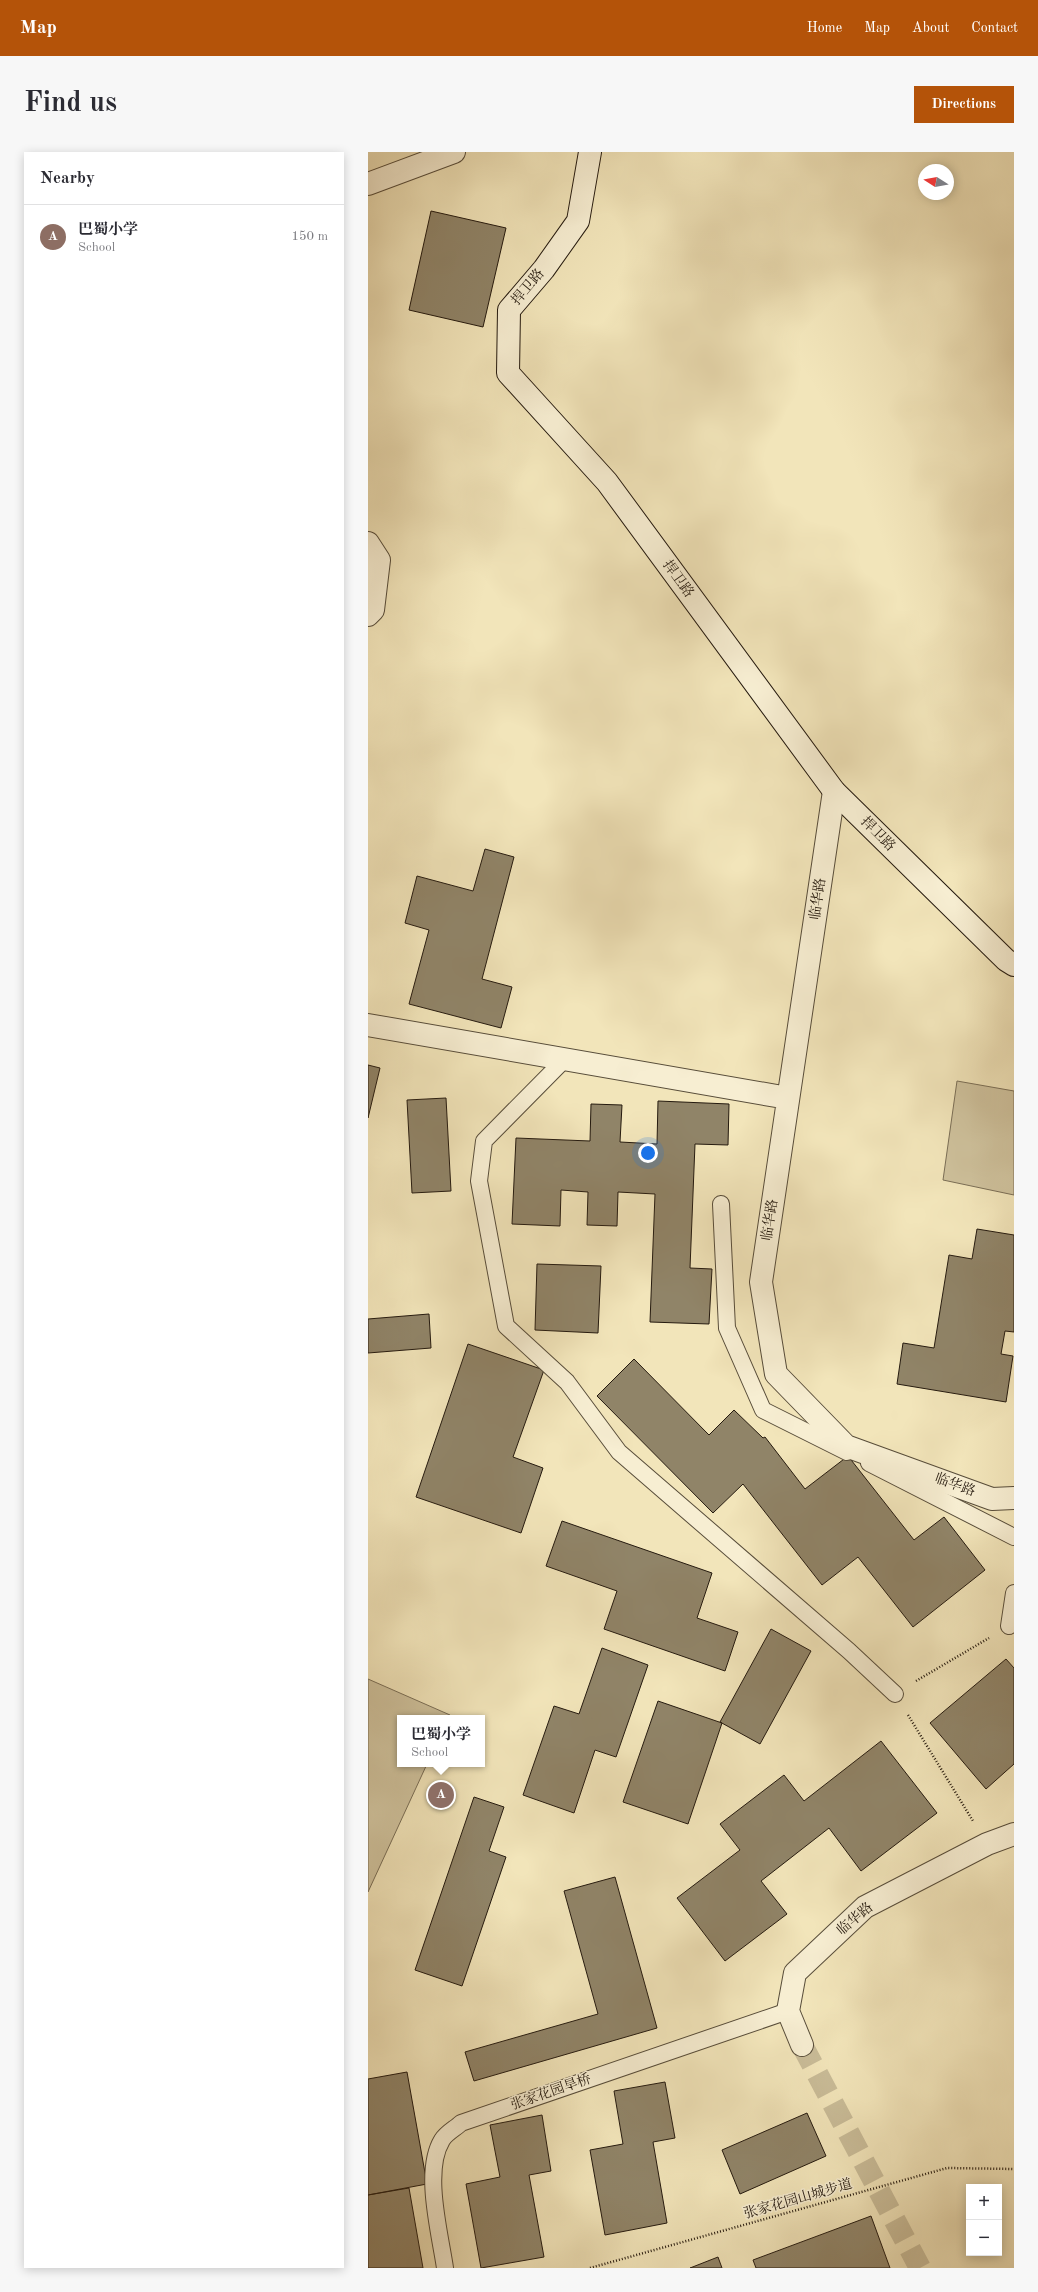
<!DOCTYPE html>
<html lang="en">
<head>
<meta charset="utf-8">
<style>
  body { margin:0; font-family:"Old Standard TT","Noto Serif SC",serif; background:#f7f7f7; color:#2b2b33 }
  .controls { position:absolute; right:12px; bottom:12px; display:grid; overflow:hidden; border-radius:0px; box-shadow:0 2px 10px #0003 }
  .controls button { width:36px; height:36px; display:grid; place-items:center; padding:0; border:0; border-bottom:1px solid #e1e1e2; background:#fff; color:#2b2b33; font:20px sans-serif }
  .compass { position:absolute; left:550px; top:12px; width:36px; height:36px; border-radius:50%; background:#fff; box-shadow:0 2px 10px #0003; rotate:281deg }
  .you { position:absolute; left:280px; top:1001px; width:14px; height:14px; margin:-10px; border:3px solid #fff; border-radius:50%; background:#1a73e8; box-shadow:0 0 0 6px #1a73e833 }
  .badge { display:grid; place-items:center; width:26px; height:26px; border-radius:50%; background:#b45309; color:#fff; font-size:13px; font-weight:700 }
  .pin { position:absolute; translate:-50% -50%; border:2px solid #fff; box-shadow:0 1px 4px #0006 }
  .popup { position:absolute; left:29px; top:1563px; width:88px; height:52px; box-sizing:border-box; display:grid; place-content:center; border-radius:0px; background:#fff; filter:drop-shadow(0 1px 3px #0005); font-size:13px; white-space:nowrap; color:#7c7c81 }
  .popup b { font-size:15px; color:#2b2b33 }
  .popup::after { content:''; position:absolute; left:50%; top:100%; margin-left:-8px; border:8px solid transparent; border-top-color:#fff }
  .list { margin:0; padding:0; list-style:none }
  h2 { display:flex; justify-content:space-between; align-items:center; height:52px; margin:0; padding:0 16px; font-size:17px }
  h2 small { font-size:13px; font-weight:400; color:#7c7c81 }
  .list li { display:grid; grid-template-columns:26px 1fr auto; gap:12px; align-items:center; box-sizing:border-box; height:64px; padding:0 16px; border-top:1px solid #e1e1e2 }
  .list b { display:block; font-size:15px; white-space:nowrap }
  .list p { margin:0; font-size:13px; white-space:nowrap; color:#7c7c81 }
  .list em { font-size:13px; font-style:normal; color:#7c7c81 }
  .map { position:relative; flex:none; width:646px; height:2116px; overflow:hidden; border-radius:0px }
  header { display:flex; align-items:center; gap:24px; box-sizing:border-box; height:56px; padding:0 20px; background:#b45309; color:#fff }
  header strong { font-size:19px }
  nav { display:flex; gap:22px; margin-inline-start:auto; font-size:14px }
  .intro { display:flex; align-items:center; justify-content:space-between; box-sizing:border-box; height:96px; padding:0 24px }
  h1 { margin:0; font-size:28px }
  .button { padding:10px 18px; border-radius:0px; background:#b45309; color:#fff; font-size:14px; font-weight:700 }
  main { display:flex; gap:24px; padding:0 24px }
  aside { flex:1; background:#fff; border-radius:0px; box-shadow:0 2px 10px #0003 }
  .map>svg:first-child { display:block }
</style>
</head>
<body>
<header>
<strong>Map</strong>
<nav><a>Home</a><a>Map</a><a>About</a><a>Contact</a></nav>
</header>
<div class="intro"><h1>Find us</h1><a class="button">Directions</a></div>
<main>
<aside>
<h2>Nearby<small></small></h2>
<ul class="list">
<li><span class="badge" style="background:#8d6e63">A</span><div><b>巴蜀小学</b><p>School</p></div><em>150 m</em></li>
</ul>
</aside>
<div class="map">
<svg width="646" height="2116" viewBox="0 0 646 2116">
  <rect width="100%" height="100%" fill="#f2e5ba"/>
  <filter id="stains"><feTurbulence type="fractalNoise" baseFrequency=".005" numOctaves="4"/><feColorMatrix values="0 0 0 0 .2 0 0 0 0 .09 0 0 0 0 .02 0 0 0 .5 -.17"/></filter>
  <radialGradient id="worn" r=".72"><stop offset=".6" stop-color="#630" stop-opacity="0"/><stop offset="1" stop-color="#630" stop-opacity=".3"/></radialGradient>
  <path fill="#cfc29d" stroke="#7a6e56" d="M589,929L646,939V1043L575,1028Z
    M0,1527L82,1563L80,1566H32V1612H59L0,1740Z"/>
  <path fill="#908468" stroke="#251a0f" d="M63,59L138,76L115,175L41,158Z
    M117,697L146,705L114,827L144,835L133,876L41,852L61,778L37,771L49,724L105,739Z
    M0,913L12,916L0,966Z
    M78,946L83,1039L44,1041L39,948Z
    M290,949L361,952L360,993L327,992L322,1116L344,1117L341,1172L282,1170L287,1042L250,1040L249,1074L219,1073L220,1040L193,1038L192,1074L144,1072L148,986L222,989L223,952L254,953L252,990L289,992Z
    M609,1077L646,1083V1180L637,1179L633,1202L645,1204L638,1250L529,1232L535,1191L566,1196L581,1103L604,1107Z
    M169,1112L233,1114L230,1181L167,1178Z
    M61,1162L63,1196L0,1201V1167Z
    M100,1192L176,1218L145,1305L175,1316L153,1381L48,1345Z
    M266,1207L341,1283L366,1258L395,1286L397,1285L437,1337L480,1304L546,1388L576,1365L617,1418L545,1475L490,1405L454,1433L375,1332L345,1361L229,1244Z
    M194,1369L344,1421L329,1466L370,1480L357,1519L236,1477L249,1439L178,1414Z
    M403,1477L443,1499L392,1592L352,1570Z
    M234,1496L280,1513L248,1605L227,1598L206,1661L155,1643L186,1554L211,1562Z
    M638,1507L646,1516V1612L618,1637L562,1571Z
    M290,1549L354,1571L320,1672L255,1650Z
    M513,1589L569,1661L493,1719L461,1676L393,1729L419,1762L357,1809L309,1746L372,1698L352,1672L416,1623L436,1649Z
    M106,1645L136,1655L121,1699L138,1705L94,1834L47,1818Z
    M247,1725L289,1876L106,1929L97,1900L230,1862L196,1739Z
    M39,1920L59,2032L0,2043V1927Z
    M297,1930L307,1986L285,1990L299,2071L237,2083L222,1998L255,1992L246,1939Z
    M439,1961L458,2004L372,2042L354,1998Z
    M174,1963L183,2019L161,2023L176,2105L113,2116L98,2032L132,2025L122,1973Z
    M41,2036L55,2116H0V2043Z
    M503,2064L522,2116H388L385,2108Z
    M350,2105L354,2116H322Z"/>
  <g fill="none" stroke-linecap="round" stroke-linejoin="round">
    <path stroke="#c9bc98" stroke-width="22" stroke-dasharray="22 11" stroke-linecap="butt" d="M434,1893L552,2116"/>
    <defs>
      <path id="lane" d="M197,907L116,989L111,1029L138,1174L199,1230L251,1300L481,1499L527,1542
        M353,1052L359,1176L395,1258L479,1300
        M501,1311L646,1385
        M641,1474L646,1441
        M77,2116C72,2081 55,2019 74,1988C78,1981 88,1976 93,1971L420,1859"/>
      <path id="street" d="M0,32L86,0
        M0,391L11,408L5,458L0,463
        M466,639L393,1130L408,1222L478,1294L624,1347L646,1346
        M0,873L420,946
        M434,1893L420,1859L427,1821L497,1755L619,1692L646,1682"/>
      <path id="secondary" d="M222,0L210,69L176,117L141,158L140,221L239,330L466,639L638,808L646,813"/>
    </defs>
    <use href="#lane" stroke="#584d3a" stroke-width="18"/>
    <use href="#street" stroke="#584d3a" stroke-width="24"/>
    <use href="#secondary" stroke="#251a0f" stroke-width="24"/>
    <path stroke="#251a0f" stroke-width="2.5" stroke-dasharray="1 2" stroke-linecap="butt" d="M548,1529L621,1486
      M540,1563L605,1669
      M222,2116L579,2016L646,2017"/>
    <use href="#lane" stroke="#f7eed2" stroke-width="16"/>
    <use href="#street" stroke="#f7eed2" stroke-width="22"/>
    <use href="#secondary" stroke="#f7eed2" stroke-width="22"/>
  </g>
  <g text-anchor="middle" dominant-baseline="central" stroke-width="3" stroke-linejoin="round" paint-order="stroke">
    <g font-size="14" fill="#251a0f" stroke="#f7eed2">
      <text transform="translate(160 135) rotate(-50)">捍卫路</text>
      <text transform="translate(310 427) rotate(54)">捍卫路</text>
      <text transform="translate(510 682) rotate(45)">捍卫路</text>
      <text transform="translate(450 747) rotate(-82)">临华路</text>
      <text transform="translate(402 1068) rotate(-81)">临华路</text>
      <text transform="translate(587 1333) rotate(20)">临华路</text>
      <text transform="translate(487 1767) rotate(-40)">临华路</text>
      <text transform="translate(183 1940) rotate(-19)">张家花园旱桥</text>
      <text transform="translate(430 2047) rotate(-16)">张家花园山城步道</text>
    </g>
  </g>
  <rect width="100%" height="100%" filter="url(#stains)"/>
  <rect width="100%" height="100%" fill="url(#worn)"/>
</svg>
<div class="controls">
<button>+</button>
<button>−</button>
</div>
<svg class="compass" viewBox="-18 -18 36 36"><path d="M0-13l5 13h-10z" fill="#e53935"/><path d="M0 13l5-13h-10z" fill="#7c7c81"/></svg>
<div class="you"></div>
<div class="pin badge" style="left:73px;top:1643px;background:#8d6e63">A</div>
<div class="popup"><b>巴蜀小学</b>School</div>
</div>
</main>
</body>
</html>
